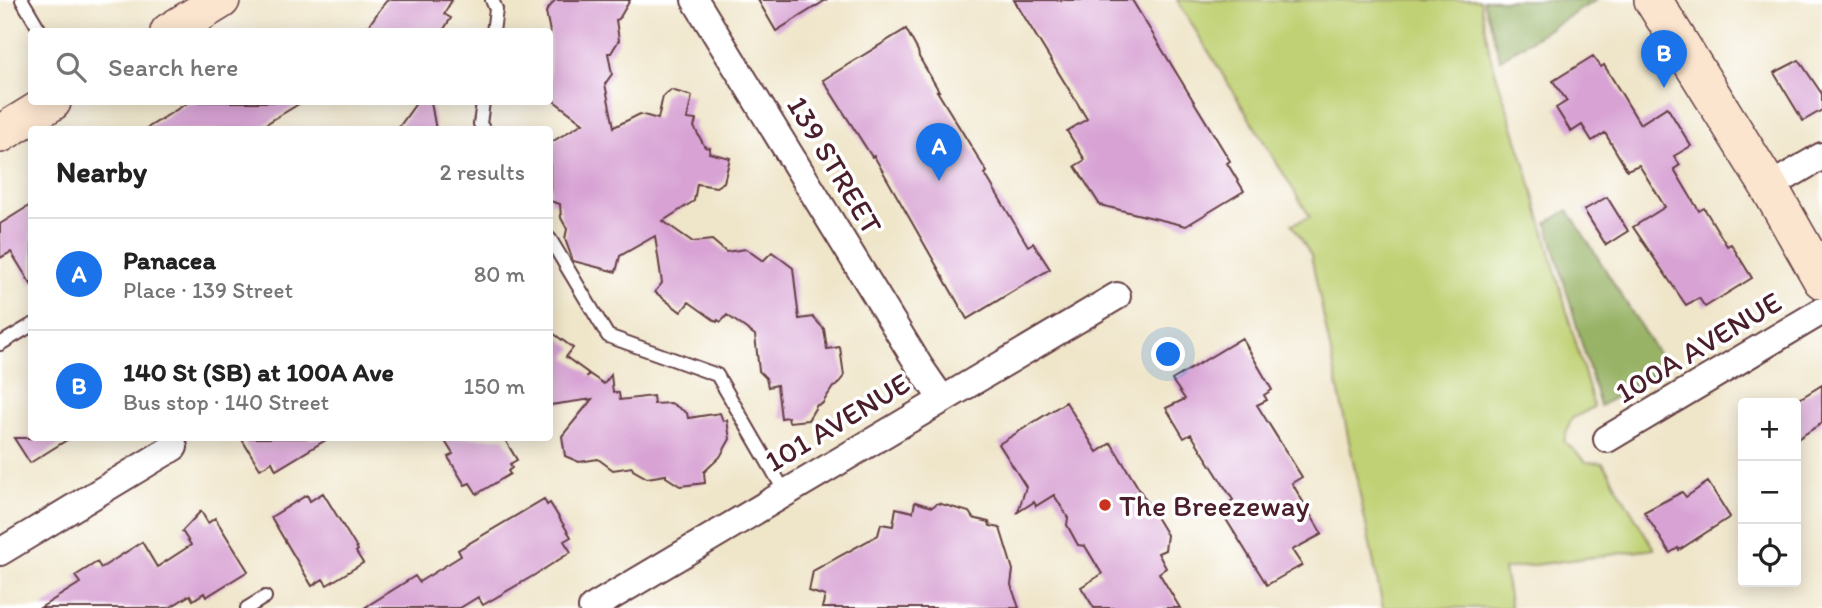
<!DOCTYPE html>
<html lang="en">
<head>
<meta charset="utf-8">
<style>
  body { margin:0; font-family:Itim,sans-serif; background:#f2f2f2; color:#222 }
  .controls { position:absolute; right:21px; bottom:21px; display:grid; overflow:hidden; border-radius:7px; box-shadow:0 4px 18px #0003 }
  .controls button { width:63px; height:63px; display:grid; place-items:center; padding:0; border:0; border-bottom:2px solid #e0e0e0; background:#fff; color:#222; font:35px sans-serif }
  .you { position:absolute; left:1169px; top:355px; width:24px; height:24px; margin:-18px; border:5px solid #fff; border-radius:50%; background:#1a73e8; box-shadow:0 0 0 10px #1a73e833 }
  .badge { display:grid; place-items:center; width:46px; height:46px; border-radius:50%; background:#1a73e8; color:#fff; font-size:23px; font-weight:700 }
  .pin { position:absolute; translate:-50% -58px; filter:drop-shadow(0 2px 4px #0008) }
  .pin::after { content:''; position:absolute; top:37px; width:24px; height:21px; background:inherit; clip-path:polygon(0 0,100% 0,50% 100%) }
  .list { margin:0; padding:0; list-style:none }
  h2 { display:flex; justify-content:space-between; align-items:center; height:91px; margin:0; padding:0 28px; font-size:30px }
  h2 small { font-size:23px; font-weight:400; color:#767676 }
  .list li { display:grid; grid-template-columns:46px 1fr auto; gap:21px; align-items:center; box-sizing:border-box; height:112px; padding:0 28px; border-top:2px solid #e0e0e0 }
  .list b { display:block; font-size:26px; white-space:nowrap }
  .list p { margin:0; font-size:23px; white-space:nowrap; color:#767676 }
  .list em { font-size:23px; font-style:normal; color:#767676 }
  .icon { flex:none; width:38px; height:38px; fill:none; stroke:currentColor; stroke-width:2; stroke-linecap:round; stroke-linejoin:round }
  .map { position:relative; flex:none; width:1822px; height:608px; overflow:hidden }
  .search { position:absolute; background:#fff; box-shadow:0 4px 18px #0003; left:28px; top:28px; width:525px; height:77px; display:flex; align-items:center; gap:18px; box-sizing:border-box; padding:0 24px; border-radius:7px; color:#767676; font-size:26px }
  .panel { position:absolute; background:#fff; box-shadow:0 4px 18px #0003; left:28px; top:126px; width:525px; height:315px; border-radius:7px }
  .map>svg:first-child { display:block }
</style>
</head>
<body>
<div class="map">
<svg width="1822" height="608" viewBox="0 0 1822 608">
  <rect width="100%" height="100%" fill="#fff"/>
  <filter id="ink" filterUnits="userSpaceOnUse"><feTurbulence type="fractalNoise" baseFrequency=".0143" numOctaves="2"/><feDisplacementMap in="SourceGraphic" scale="14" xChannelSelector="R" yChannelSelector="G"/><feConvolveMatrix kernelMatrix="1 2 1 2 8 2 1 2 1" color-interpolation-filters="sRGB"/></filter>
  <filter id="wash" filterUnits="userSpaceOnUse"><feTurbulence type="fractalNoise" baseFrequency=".00686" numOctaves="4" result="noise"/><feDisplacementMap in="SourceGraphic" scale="28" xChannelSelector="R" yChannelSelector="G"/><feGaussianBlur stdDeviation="1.57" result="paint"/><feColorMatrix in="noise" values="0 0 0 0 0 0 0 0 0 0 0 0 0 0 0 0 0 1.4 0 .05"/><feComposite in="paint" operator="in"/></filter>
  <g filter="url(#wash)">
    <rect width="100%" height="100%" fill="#efe5c9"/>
    <path fill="#c0d174" stroke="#857850" stroke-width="2" d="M1177,0H1480L1490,55L1525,164L1594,407L1571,419L1564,441L1586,462L1603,463L1654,549L1504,569L1511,608H1383L1311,255L1292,224L1310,217Z"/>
    <path fill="#98b366" stroke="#716948" stroke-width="2" d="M1483,0H1596L1500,59Z
      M1568,210L1666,367L1600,406L1547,223Z"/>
    <g id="blocks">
      <path fill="#d8a3d4" d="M387,0H452L444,14L451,18L442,32H364Z
        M555,0H630L619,19L616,20L619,40L611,53H608L612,74L605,84L614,127L640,114L658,119L663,96L671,90L692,96L687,119L696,120L694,127L705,147L710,148L709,153L730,158L724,182L716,187L697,184L694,201L663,221L693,242L712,240L726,252L746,249L763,261L772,252L793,268L799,319L813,317L824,329L827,349L840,347L844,376L836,386L833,387L822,404L817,405L808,420L789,422L788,417L781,418L777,385L768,387L766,378L759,371L755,335L727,315L721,322L718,320L717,322L689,302L681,312L655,292L662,283L655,236L620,256L616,272L573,261L565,239L567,229L561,218L560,204L550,201V143L583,123L550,98V32L546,12Z
        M758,0H826L776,31Z
        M1014,0H1132L1230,161L1227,163L1244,191L1186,226L1100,205L1075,166L1085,160L1067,131L1087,119Z
        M906,29L918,51L919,57L939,91H937L987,172L985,174L1028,246L1033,243L1050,269L967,319L874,156L872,157L823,80Z
        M1593,56L1601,67L1604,65L1640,124L1667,107L1691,146L1674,156L1680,165L1674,169L1699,211L1704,208L1727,246L1731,244L1752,278L1705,307L1699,298L1686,305L1633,227L1665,207L1639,165L1627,170L1605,133L1592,141L1582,125L1571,132L1556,108L1567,101L1553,81Z
        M1799,60L1822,94V110L1803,121L1774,73Z
        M189,102H302L256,130H144Z
        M417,102H431L436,130H397Z
        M1607,197L1628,231L1606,245L1584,210Z
        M32,204V286L11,252L0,258V224Z
        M550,331L573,348L566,357L588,373L587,377L589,374L604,384L611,375L613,392L619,393L620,400L653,396L654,404L671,403L687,413L688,418L720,413L723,421L727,420L730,439L720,457L704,472L705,483L680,486L666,477V475L647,478L633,470L632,467L613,470L598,459L579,462L565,456L562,436L592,399L550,405Z
        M1242,338L1272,390L1264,395L1267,400L1257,405L1302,477L1292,483L1322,534L1292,550L1302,565L1267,585L1219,508L1233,500L1191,434L1184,438L1166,408L1185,399L1172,380Z
        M1822,385V423L1796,440V401Z
        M1066,402L1097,452L1111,443L1167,535L1165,550L1158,553L1166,568L1159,573L1180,608H1094L1081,587L1102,574L1085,546L1078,545L1067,525L1068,518L1054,495L1036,506L1034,502L1018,512L1026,487L999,444Z
        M14,438H70L30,463Z
        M241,438H329L276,470L272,462L260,469Z
        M443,438H504L517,460L510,464L512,468L508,471L510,474L477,494L470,483L465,485L448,457L453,454Z
        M1708,482L1730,517L1679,550L1678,548L1670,553L1644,512L1682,492L1686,497Z
        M323,493L358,550L356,552L363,563L327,585L323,579L312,586L271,517L307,495L310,501Z
        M544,499L547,505L550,503L571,537L564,541L571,552L533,576L483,605L478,597L460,608H364L415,576L419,582L461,556L458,550Z
        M915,502L932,507L938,503L969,512L973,518L989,522L990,526L1000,528L1013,570L1011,585L1019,608H822L825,596L809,591L813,571L878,535L881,524L893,526L896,508L913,512Z
        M201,511L208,523L215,518L248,571L206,597L204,593L193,600L190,595L169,608H40L80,583L75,576L97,562L101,568L142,542L157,567L191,545L182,531Z"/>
    </g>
  </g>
  <g filter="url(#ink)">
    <use href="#blocks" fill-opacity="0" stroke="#633d43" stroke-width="2"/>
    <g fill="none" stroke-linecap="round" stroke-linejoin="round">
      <defs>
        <path id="lane" d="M22,0L41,32
          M492,0L496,9L493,32
          M483,102L480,124L484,130
          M550,239L608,336L717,375L785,492
          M0,344L32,325
          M247,608L265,597"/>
        <path id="street" d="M695,0L920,367L942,399
          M1769,187L1822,156
          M1607,439L1822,311
          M0,552L174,447
          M592,608L1117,296"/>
        <path id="secondary" d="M1653,0L1769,187L1822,280
          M169,32L221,0
          M0,134L52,102"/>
      </defs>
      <use href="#lane" stroke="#633d43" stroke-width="16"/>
      <use href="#street" stroke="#633d43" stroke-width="30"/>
      <use href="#secondary" stroke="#633d43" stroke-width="40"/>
      <use href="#lane" stroke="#fff" stroke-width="12"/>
      <use href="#street" stroke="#fff" stroke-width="26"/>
      <use href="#secondary" stroke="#fbe5cf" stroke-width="37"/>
    </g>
  </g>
  <circle fill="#c8321e" stroke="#fff" stroke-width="2.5" cx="1105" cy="505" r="7"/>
  <g text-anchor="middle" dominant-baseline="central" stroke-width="7" stroke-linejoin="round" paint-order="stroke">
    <g font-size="30" fill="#4a1f2b" stroke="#fff">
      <text transform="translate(835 165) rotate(59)">139 STREET</text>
      <text transform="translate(1698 347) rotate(-31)">100A AVENUE</text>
      <text transform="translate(837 422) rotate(-31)">101 AVENUE</text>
    </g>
    <g font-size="30" fill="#4a1f2b" stroke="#fff" text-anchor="start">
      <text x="1119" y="505">The Breezeway</text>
    </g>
  </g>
</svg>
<div class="controls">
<button>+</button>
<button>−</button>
<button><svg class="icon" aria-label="locate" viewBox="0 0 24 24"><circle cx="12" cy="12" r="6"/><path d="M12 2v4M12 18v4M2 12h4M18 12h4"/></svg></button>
</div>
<div class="you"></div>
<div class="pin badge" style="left:939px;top:181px">A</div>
<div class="pin badge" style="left:1664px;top:88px">B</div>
<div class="search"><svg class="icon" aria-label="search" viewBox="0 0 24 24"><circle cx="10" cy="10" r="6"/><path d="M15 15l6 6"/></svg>Search here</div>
<section class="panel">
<h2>Nearby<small>2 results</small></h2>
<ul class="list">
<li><span class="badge">A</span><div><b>Panacea</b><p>Place · 139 Street</p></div><em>80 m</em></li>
<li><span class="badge">B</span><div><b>140 St (SB) at 100A Ave</b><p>Bus stop · 140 Street</p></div><em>150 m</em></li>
</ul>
</section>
</div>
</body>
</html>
